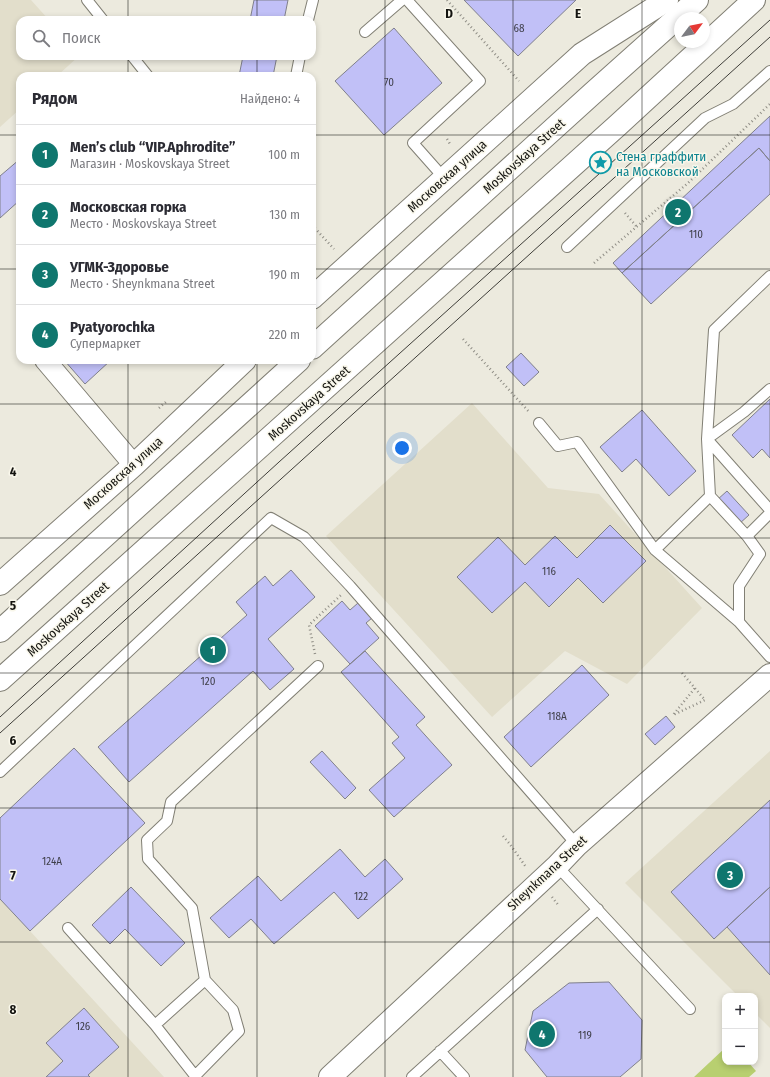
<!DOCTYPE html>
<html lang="ru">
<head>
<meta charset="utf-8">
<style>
  body { margin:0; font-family:"Fira Sans Condensed",sans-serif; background:#f2f2f3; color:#2b2b33 }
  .controls { position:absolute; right:12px; bottom:12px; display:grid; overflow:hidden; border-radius:8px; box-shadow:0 2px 6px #0003 }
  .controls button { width:36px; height:36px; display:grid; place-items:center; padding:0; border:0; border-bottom:1px solid #e1e1e2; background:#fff; color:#2b2b33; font:20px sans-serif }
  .compass { position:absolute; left:674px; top:12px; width:36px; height:36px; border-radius:50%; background:#fff; box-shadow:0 2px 6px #0003; rotate:58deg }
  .you { position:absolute; left:402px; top:448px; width:14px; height:14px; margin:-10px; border:3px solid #fff; border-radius:50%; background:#1a73e8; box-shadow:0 0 0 6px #1a73e833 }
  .badge { display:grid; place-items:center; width:26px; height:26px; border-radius:50%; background:#0f766e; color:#fff; font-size:13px; font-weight:700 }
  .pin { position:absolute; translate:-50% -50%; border:2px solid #fff; box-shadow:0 1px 4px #0006 }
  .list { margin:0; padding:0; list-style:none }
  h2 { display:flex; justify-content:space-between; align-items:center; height:52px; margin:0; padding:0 16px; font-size:17px }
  h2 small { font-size:13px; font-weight:400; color:#7c7c81 }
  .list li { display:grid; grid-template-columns:26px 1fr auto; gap:12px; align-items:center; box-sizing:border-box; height:60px; padding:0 16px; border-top:1px solid #e1e1e2 }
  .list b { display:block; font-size:15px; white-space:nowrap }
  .list p { margin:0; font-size:13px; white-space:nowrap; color:#7c7c81 }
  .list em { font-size:13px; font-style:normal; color:#7c7c81 }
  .icon { flex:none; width:22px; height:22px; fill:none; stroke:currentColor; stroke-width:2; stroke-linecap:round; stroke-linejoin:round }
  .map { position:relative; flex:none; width:770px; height:1077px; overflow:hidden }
  .search { position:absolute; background:#fff; box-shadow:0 2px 6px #0003; left:16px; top:16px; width:300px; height:44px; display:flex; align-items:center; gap:10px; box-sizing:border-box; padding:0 14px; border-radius:12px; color:#7c7c81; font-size:15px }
  .panel { position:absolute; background:#fff; box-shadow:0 2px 6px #0003; left:16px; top:72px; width:300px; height:292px; border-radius:12px }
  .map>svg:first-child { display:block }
</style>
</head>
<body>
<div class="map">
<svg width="770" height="1077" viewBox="0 0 770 1077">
  <rect width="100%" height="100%" fill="#eceade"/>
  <path fill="#e2decb" d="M0,0H31L49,20H20V56H79L57,76H20V109L0,127Z
    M472,403L548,488L599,494L702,608L627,684L565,651L492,717L326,536Z
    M770,751V1028L755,1013V996H738L625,883Z
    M0,899L30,931L164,1077H0Z"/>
  <path fill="#b8cf70" d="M725,1048V1062H748L756,1071L749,1077H694Z"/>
  <path fill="#c1c0f7" stroke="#80808b" d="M254,0H288L284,20H250Z
    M464,0H576L518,56Z
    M394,28L442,83L384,135L335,81Z
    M243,56H277L273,76H239Z
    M770,116V161L759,148L622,273L613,263Z
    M759,148L770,161V194L651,304L622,273Z
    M20,159V200L0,218V176Z
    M521,353L539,372L524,386L506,367Z
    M64,360H111L85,384Z
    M770,399V458L762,449L753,458L732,435Z
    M642,410L696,471L669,496L636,459L622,472L600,447Z
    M727,491L749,515L739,524L717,500Z
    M610,525L646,561L603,603L578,578L549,607L525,582L492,613L457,577L498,537L525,565L555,536L577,558Z
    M291,570L315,597L268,639L294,669L270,690L253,671L129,782L98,747L247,615L236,602L265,576L273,586Z
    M342,601L350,610L358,603L372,618L366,623L379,638L350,664L315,626Z
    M365,651L425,717L416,725L452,765L394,817L369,790L405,758L392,743L399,737L341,672Z
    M582,665L609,695L531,767L504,737Z
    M666,716L675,727L655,745L645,734Z
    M74,748L145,823L30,931L0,899V818Z
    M322,751L356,788L345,799L310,762Z
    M770,800V887L714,939L671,892Z
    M340,849L365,877L385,859L403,879L358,919L334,892L274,944L251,919L229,938L210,918L258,876L281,901Z
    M131,887L185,943L161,966L125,929L110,944L92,925Z
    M770,887V975L727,927Z
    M609,982L642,1020L641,1059L620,1077H547L525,1050L533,1011L569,983Z
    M84,1008L119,1047L88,1075L90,1077H46L63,1061L46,1043Z"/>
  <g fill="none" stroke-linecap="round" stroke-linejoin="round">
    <defs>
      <path id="service" d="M87,0L103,20
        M407,0L480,81L413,143L444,178
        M308,20L313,0
        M365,32L402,0
        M132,56L148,76
        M296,76L300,56
        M567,247L705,118L733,104L770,71
        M770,276L714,330L707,439L744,412L770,389
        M539,423L558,446L577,442L655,550L739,622L770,657
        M710,496L747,536L760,554L739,586V622
        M747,536L770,513
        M655,550L710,496L707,439L770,510
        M0,772L271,518L304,537L350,586L577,845
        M557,866L690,1009
        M68,928L155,1025L196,1077
        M205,980L192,908L148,859L147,840L167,821L171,802L318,666
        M155,1025L205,980L233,1010L239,1031L195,1076
        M440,1051L464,1077
        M412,1077L598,909"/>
      <path id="minor" d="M45,360L134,465"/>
      <path id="tertiary" d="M312,298L582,54L667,0
        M0,584L134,465L245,360
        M330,1077L557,866L577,845L770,675"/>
      <path id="primary" d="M312,348L593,93L697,0
        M0,631L299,360
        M0,680L618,125L754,0"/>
    </defs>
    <use href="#service" stroke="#817f74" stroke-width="12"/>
    <use href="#minor" stroke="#817f74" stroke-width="22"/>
    <use href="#tertiary" stroke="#817f74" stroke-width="24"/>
    <use href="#primary" stroke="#817f74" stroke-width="24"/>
    <path stroke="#8f8d85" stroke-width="2.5" stroke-dasharray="1 3" stroke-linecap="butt" d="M447,0L519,81
      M447,139L450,144
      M625,213L636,226
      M312,225L334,249
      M594,263L688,183L770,104
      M463,339L530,413
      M159,408L167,401
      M315,654L309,625L341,595
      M682,673L705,700L673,715L695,688
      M503,836L509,843L526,867
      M552,897L559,906"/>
    <use href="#service" stroke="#fff" stroke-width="10"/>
    <use href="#minor" stroke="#fff" stroke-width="20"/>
    <use href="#tertiary" stroke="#fff" stroke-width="22"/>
    <use href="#primary" stroke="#fff" stroke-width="22"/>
    <path stroke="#3f3e39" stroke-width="1" d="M0,717L279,462L770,20
      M0,733L770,37"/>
  </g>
  <path fill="none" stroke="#141410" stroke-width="1" stroke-opacity="0.55" d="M128,0V20M257,0V20M385,0V1077M513,0V1077M642,0V1077M128,56V76M257,56V76M0,135H20M312,135H770M0,269H20M312,269H770M128,360V1077M257,360V1077M0,404H770M0,538H770M0,673H770M0,808H770M0,942H770"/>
  <defs>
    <symbol id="sight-ring" viewBox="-11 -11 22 22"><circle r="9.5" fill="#f9f7eb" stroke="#0f9aa8" stroke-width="1.5"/><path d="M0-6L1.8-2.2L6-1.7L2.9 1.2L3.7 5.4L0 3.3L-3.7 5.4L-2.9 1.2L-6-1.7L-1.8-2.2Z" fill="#0f9aa8"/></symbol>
  </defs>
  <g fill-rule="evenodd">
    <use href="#sight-ring" x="588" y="150" width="25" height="25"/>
  </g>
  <g text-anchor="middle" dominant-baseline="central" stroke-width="3" stroke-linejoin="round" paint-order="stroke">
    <g font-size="11" fill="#3f3f4a">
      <text x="519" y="28">68</text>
      <text x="389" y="82">70</text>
      <text x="696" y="234">110</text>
      <text x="549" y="571">116</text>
      <text x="208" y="681">120</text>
      <text x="557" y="716">118А</text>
      <text x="52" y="861">124А</text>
      <text x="361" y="896">122</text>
      <text x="83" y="1026">126</text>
      <text x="585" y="1035">119</text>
    </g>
    <g font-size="13" fill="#141410" stroke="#f9f7eb">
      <text transform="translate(524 156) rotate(-42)">Moskovskaya Street</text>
      <text transform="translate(447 176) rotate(-42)">Московская улица</text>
      <text transform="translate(309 403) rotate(-42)">Moskovskaya Street</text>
      <text transform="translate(123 473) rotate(-42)">Московская улица</text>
      <text transform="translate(68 619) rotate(-42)">Moskovskaya Street</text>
      <text transform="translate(547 873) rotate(-43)">Sheynkmana Street</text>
    </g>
    <g font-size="13" fill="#0d838f" stroke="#f9f7eb" text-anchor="start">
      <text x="616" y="156">Стена граффити<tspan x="616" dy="15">на Московской</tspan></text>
    </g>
  </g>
  <g font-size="13" text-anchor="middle" font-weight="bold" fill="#141410" stroke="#f9f7eb" stroke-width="3" stroke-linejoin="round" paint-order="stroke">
    <text x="449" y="18">D</text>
    <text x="578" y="18">E</text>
    <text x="13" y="476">4</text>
    <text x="13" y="610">5</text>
    <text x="13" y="745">6</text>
    <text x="13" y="880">7</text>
    <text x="13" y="1014">8</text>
  </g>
</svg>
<div class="controls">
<button>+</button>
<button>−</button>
</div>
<svg class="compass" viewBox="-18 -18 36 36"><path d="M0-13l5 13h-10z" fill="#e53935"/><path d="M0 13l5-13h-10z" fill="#7c7c81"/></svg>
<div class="you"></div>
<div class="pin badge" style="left:213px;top:650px">1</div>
<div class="pin badge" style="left:678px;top:212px">2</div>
<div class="pin badge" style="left:730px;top:875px">3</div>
<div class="pin badge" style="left:542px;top:1034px">4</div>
<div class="search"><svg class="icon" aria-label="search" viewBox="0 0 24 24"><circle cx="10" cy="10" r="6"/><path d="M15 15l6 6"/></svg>Поиск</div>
<section class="panel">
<h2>Рядом<small>Найдено: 4</small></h2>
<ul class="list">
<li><span class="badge">1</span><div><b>Men’s club “VIP.Aphrodite”</b><p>Магазин · Moskovskaya Street</p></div><em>100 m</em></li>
<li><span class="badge">2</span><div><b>Московская горка</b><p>Место · Moskovskaya Street</p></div><em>130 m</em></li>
<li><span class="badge">3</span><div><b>УГМК-Здоровье</b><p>Место · Sheynkmana Street</p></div><em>190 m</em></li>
<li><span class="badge">4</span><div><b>Pyatyorochka</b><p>Супермаркет</p></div><em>220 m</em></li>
</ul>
</section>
</div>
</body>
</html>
